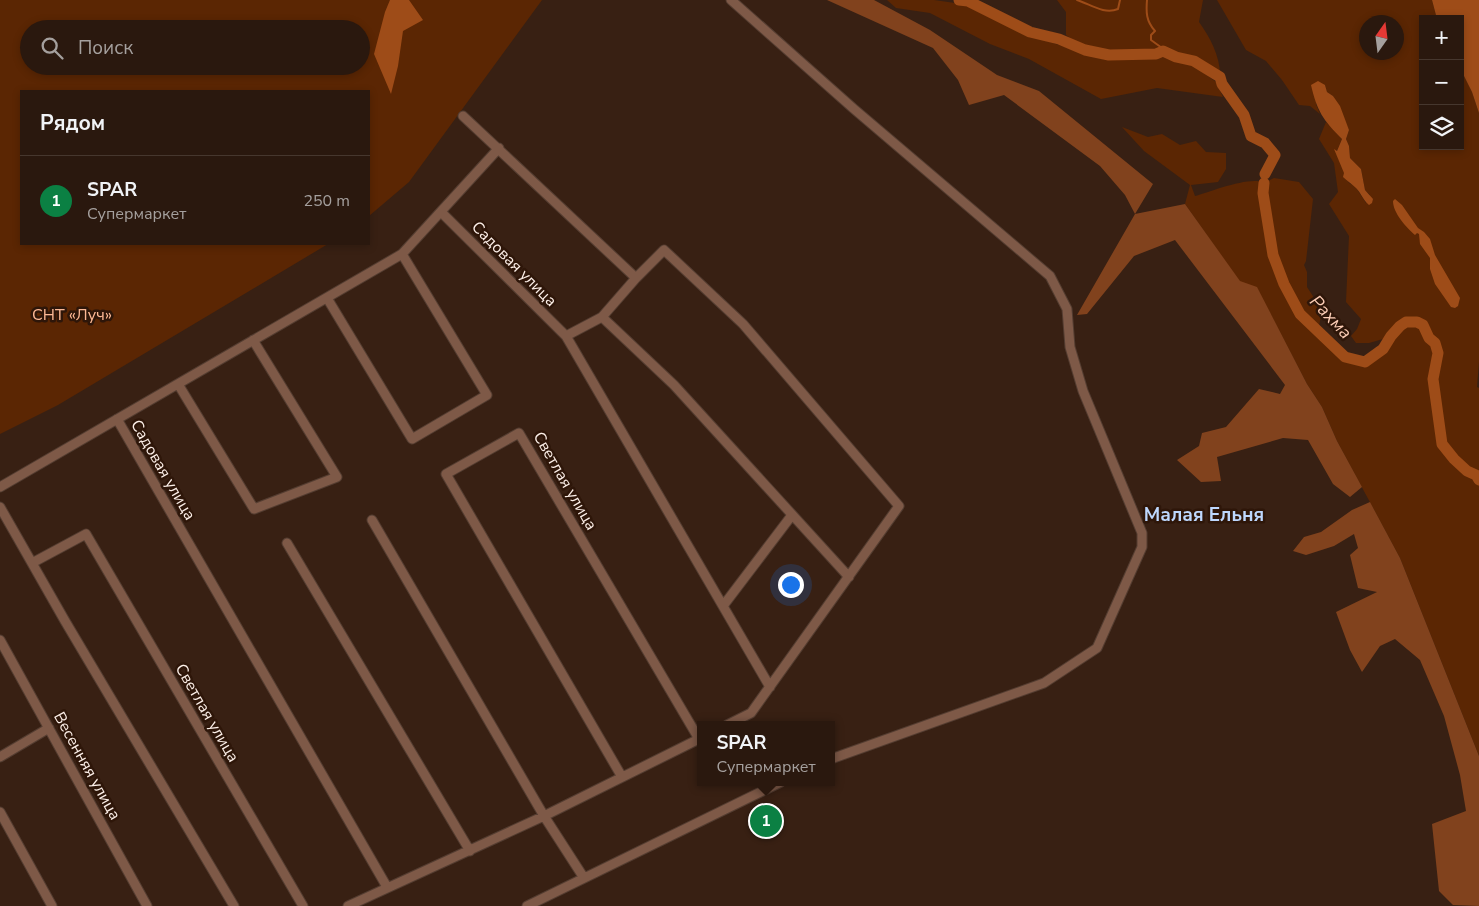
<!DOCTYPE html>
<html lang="ru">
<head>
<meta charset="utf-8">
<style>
  body { margin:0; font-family:"Nunito Sans",sans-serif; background:#36251c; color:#f1f3f6 }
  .controls { position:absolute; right:15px; top:15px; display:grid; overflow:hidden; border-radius:0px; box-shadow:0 2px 8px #0003 }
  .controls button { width:45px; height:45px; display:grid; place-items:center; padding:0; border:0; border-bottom:1px solid #46372e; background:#2a180e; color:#f1f3f6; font:25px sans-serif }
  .compass { position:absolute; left:1359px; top:15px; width:45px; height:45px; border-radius:50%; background:#2a180e; box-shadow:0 2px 8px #0003; rotate:14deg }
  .you { position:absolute; left:790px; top:584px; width:18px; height:18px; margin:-12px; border:4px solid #fff; border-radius:50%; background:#1a73e8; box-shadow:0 0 0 8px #1a73e833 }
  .badge { display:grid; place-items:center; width:32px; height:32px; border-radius:50%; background:#0b8043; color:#fff; font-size:16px; font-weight:700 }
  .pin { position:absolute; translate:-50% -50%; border:2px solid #fff; box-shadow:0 1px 5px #0006 }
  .popup { position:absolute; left:697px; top:721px; width:138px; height:65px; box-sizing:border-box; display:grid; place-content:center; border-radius:0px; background:#2a180e; filter:drop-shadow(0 1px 4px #0005); font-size:16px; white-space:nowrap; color:#a5a09e }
  .popup b { font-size:19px; color:#f1f3f6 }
  .popup::after { content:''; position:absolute; left:50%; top:100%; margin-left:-10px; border:10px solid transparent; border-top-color:#2a180e }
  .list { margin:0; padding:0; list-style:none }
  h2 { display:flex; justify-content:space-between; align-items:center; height:65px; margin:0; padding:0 20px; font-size:21px }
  h2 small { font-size:16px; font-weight:400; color:#a5a09e }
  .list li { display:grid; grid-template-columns:32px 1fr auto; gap:15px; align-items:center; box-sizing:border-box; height:90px; padding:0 20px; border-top:1px solid #46372e }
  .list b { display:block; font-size:19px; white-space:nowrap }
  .list p { margin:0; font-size:16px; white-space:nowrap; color:#a5a09e }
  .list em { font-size:16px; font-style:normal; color:#a5a09e }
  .icon { flex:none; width:28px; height:28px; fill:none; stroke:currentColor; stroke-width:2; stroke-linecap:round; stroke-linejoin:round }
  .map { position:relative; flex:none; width:1479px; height:906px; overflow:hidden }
  .search { position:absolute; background:#2a180e; box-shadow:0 2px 8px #0003; left:20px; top:20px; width:350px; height:55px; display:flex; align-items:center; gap:12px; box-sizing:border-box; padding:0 18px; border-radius:28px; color:#a5a09e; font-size:19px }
  .panel { position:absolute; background:#2a180e; box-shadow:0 2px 8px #0003; left:20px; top:90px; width:350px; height:155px; border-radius:0px }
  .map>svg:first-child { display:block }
</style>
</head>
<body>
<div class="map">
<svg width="1479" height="906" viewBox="0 0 1479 906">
  <rect width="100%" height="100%" fill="#382013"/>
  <path fill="#5b2603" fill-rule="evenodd" d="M0,0H542L409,182L369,216V91H21V244H328L58,405L0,434ZM29,29H361V66H29Z
    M887,0H934L969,5L1037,38L1088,54L1106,55L1085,50L1066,35V12L1057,0H1203L1199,22C1210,37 1221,58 1220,77L1194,61L1176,57L1163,51L1156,54L1118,55L1165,57L1192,64L1216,82L1223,97L1157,88L1101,99L1029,59L990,44L930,13L896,8Z
    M1217,0H1432L1437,19H1423V146H1460V68L1472,92L1479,113V362L1477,387L1479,388V756L1400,558L1337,441L1322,407L1307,384L1257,288L1240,282L1185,204L1190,185L1144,151L1122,127L1148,137L1162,134L1180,145L1196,141L1206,152L1226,153V169L1218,182L1191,185L1195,196C1209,192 1252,175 1264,183L1274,178L1299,182L1313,199L1306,261L1304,265L1307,272V287L1322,310L1318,332L1345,357L1365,362L1383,349L1390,337L1369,343H1356L1351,336L1357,329L1361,319L1346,302L1349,236L1329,204L1338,192L1334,163L1319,139L1326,122L1342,139L1337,151L1335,150L1349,183L1355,186L1366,203L1370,195L1365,190L1361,169L1350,158L1349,146L1346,139L1349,130L1333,96L1327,92L1325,85L1316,104L1320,114L1310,106L1299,105L1282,80L1266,61L1246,50ZM1366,22H1396V52H1366Z"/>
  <path fill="#81421d" d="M827,0H874L930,30L997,75L1039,91L1153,184L1135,214L1185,204L1240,281L1257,287L1307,384L1322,407L1337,441L1362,487L1350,497L1333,484L1308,440L1283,438L1217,457L1221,481L1201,482L1177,460L1199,446L1202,433L1226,427L1259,389L1280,394L1285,385L1175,240L1134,256L1087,314L1077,315L1135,214L1125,195L1100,166L1004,95L969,105L958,80L933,48Z
    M1370,502L1400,558L1479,756V906L1453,905L1439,891L1432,824L1466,811L1460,775L1444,716L1420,660L1395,639L1380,646L1362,672L1350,650L1336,612L1377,592L1358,588L1350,555L1358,548L1354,534L1334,546L1306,555L1293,551L1304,537L1321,532L1352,510Z"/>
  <path fill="#9e4c18" d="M390,0H409L423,20L403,31L398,66L391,94L374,54L385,12Z
    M1432,0H1479V113L1472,92L1460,68V19H1437Z
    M1318,81L1325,85L1327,92L1333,96L1340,106L1349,130L1346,139L1349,146L1350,158L1361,169L1365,190L1373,199L1372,203L1369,205C1363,200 1361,193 1356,188C1352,184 1347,181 1343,177L1344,173L1334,149L1337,151L1342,139C1323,120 1317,111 1311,85Z
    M1395,199L1402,205L1418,228L1424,232L1430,239L1435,255L1460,298L1458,306L1455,308L1451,307L1435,284L1430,269V258L1420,244L1419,234L1417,233L1415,235C1406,227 1393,213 1393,201Z"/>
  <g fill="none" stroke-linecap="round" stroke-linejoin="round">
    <path stroke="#9e4c18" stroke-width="2" d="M1077,0C1090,4 1104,15 1118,9L1120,0
      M1147,0C1146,12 1146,21 1155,31L1151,35V40L1162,48L1163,51"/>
    <path stroke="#9e4c18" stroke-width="11" d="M959,0L968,1L1030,32L1059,39L1085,50L1109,55L1156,54L1163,51L1176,57L1194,61L1220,77L1222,84L1244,115L1251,136L1265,143L1275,155L1265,174
      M1264,183L1263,193L1273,255L1284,284L1300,314L1345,357L1365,362L1383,349L1391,336L1400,326L1406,322H1417L1423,325L1429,338L1435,343L1438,353L1433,379L1442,444L1454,459L1467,471L1476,475L1479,480"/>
    <defs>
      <path id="minor" d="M731,0L854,109L1050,276L1067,309L1070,347L1083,391L1142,533V547L1097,648L1044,683L831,759
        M463,116L636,278
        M441,212L566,336L770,687
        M327,298L412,439L487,395L402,254
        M602,317L674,385L849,577
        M566,336L602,317L636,278L664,250L743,324L899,506L751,713L727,725
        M178,384L254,509L337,477L253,340
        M117,419L387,887
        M0,487L402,254L499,148
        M0,507L65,621L234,906
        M372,520L544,816L584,878
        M287,543L470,851
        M32,563L86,534L303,906
        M723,606L792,515
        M0,640L147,906
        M0,757L49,728
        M622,777L446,474L519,433L699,739
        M0,812L52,906
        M348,906L544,816L701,738
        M527,906L781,782"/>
    </defs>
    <use href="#minor" stroke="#543d31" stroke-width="11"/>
    <use href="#minor" stroke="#7e5947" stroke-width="9"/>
  </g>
  <g text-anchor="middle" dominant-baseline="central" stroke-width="5" stroke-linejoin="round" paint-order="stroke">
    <g font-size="16" fill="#fdf0e9" stroke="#2e1609">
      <text transform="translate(514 264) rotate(45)">Садовая улица</text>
      <text transform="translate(163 470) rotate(60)">Садовая улица</text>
      <text transform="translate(565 481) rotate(60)">Светлая улица</text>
      <text transform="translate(207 713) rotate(60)">Светлая улица</text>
      <text transform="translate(87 766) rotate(61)">Весенняя улица</text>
    </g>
    <g font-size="16" fill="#feb995" stroke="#2e1609">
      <text x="72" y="315">СНТ «Луч»</text>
    </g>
    <g font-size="18" font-style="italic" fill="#fdceb6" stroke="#2e1609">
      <text transform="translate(1331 317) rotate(47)">Рахма</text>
    </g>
    <g font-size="19" font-weight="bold" fill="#bed8fe" stroke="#2e1609">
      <text x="1204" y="515">Малая Ельня</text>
    </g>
  </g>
</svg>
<div class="controls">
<button>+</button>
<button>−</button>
<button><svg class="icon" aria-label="layers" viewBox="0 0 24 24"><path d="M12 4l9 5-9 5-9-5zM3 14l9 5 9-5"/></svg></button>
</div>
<svg class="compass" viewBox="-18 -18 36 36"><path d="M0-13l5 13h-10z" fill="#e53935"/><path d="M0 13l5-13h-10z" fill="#a5a09e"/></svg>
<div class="you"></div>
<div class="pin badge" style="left:766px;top:821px">1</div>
<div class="popup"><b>SPAR</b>Супермаркет</div>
<div class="search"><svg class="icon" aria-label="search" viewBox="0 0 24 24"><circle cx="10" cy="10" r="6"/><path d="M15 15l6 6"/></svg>Поиск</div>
<section class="panel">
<h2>Рядом<small></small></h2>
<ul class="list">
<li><span class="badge">1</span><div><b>SPAR</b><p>Супермаркет</p></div><em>250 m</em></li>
</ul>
</section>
</div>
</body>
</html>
